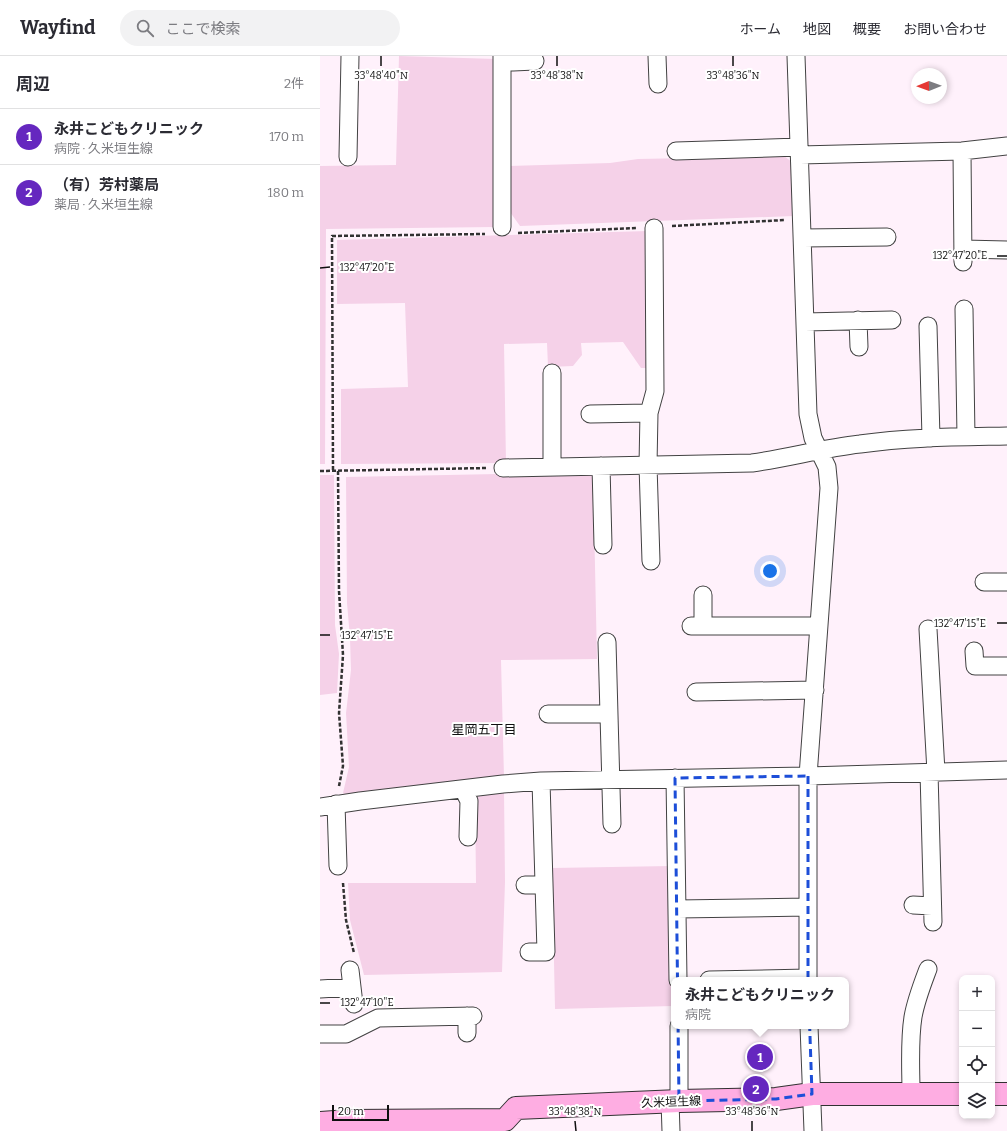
<!DOCTYPE html>
<html lang="ja">
<head>
<meta charset="utf-8">
<style>
  body { margin:0; font-family:Bitter,"Noto Sans JP",serif; background:#f2f2f3; color:#2b2b33 }
  .controls { position:absolute; right:12px; bottom:12px; display:grid; overflow:hidden; border-radius:8px; box-shadow:0 2px 6px #0003 }
  .controls button { width:36px; height:36px; display:grid; place-items:center; padding:0; border:0; border-bottom:1px solid #e1e1e2; background:#fff; color:#2b2b33; font:20px sans-serif }
  .compass { position:absolute; left:591px; top:12px; width:36px; height:36px; border-radius:50%; background:#fff; box-shadow:0 2px 6px #0003; rotate:269deg }
  .scale { position:absolute; left:12px; bottom:10px; width:57px; box-sizing:border-box; padding-left:4px; border:2px solid #0f0f0f; border-top:0; font-size:11px; line-height:14px; white-space:nowrap; color:#0f0f0f; -webkit-text-stroke:3px #fff; paint-order:stroke }
  .you { position:absolute; left:450px; top:515px; width:14px; height:14px; margin:-10px; border:3px solid #fff; border-radius:50%; background:#1a73e8; box-shadow:0 0 0 6px #1a73e833 }
  .badge { display:grid; place-items:center; width:26px; height:26px; border-radius:50%; background:#6527bf; color:#fff; font-size:13px; font-weight:700 }
  .pin { position:absolute; translate:-50% -50%; border:2px solid #fff; box-shadow:0 1px 4px #0006 }
  .popup { position:absolute; left:351px; top:921px; width:178px; height:52px; box-sizing:border-box; display:grid; place-content:center; border-radius:8px; background:#fff; filter:drop-shadow(0 1px 3px #0005); font-size:13px; white-space:nowrap; color:#7c7c81 }
  .popup b { font-size:15px; color:#2b2b33 }
  .popup::after { content:''; position:absolute; left:50%; top:100%; margin-left:-8px; border:8px solid transparent; border-top-color:#fff }
  .list { margin:0; padding:0; list-style:none }
  h2 { display:flex; justify-content:space-between; align-items:center; height:52px; margin:0; padding:0 16px; font-size:17px }
  h2 small { font-size:13px; font-weight:400; color:#7c7c81 }
  .list li { display:grid; grid-template-columns:26px 1fr auto; gap:12px; align-items:center; box-sizing:border-box; height:56px; padding:0 16px; border-top:1px solid #e1e1e2 }
  .list b { display:block; font-size:15px; white-space:nowrap }
  .list p { margin:0; font-size:13px; white-space:nowrap; color:#7c7c81 }
  .list em { font-size:13px; font-style:normal; color:#7c7c81 }
  .icon { flex:none; width:22px; height:22px; fill:none; stroke:currentColor; stroke-width:2; stroke-linecap:round; stroke-linejoin:round }
  .map { position:relative; flex:none; width:687px; height:1075px; overflow:hidden }
  header { display:flex; align-items:center; gap:24px; box-sizing:border-box; height:56px; padding:0 20px; background:#fff; border-bottom:1px solid #e1e1e2 }
  header strong { font-size:19px }
  nav { display:flex; gap:22px; margin-inline-start:auto; font-size:14px }
  .search { width:280px; height:36px; background:#f2f2f3; display:flex; align-items:center; gap:10px; box-sizing:border-box; padding:0 14px; border-radius:22px; color:#7c7c81; font-size:15px }
  main { display:flex }
  aside { flex:1; background:#fff }
  .map>svg:first-child { display:block }
</style>
</head>
<body>
<header>
<strong>Wayfind</strong>
<div class="search"><svg class="icon" aria-label="search" viewBox="0 0 24 24"><circle cx="10" cy="10" r="6"/><path d="M15 15l6 6"/></svg>ここで検索</div>
<nav><a>ホーム</a><a>地図</a><a>概要</a><a>お問い合わせ</a></nav>
</header>
<main>
<aside>
<h2>周辺<small>2件</small></h2>
<ul class="list">
<li><span class="badge">1</span><div><b>永井こどもクリニック</b><p>病院 · 久米垣生線</p></div><em>170 m</em></li>
<li><span class="badge">2</span><div><b>（有）芳村薬局</b><p>薬局 · 久米垣生線</p></div><em>180 m</em></li>
</ul>
</aside>
<div class="map">
<svg width="687" height="1075" viewBox="0 0 687 1075">
  <rect width="100%" height="100%" fill="#fff1fb"/>
  <path fill="#f5d1e8" d="M79,0L176,3L175,171L6,173L5,408H0V110L76,109Z
    M464,100L472,106L474,160L200,170L190,156L189,110L290,107L318,103Z
    M328,175L329,312H321L303,286L261,287L262,299L253,310L228,311L227,287L184,288L186,407L21,408V333L88,331L85,247L17,248V184Z
    M273,416L277,603L181,604L184,721L27,739L23,737L29,711L26,657L31,614L30,582L27,547L26,421Z
    M0,419H14L15,569L19,598L17,637L0,639Z
    M184,735L185,826L182,916L44,919L30,864L28,827H156L155,738Z
    M351,810L353,950L235,953L232,812Z"/>
  <g fill="none" stroke-linecap="round" stroke-linejoin="round">
    <defs>
      <path id="minor" d="M337,0L338,28
        M476,0L488,358L493,382L507,411L509,432L488,720V924
        M193,6L215,5
        M356,95L479,91
        M642,95L643,206
        M480,99L642,95L687,90
        M28,101L30,0
        M182,171V0
        M483,182L567,181
        M643,193L687,194
        M644,253L646,381
        M538,264L539,291
        M485,266L572,264
        M608,270L611,382
        M270,358L329,357
        M281,410L283,489
        M232,411V317
        M183,412L432,407C468,402 504,392 540,388C589,381 638,381 687,380
        M331,505L328,409L329,357L335,335L334,172
        M664,526H687
        M383,539V570
        M371,570H499
        M608,573L616,716
        M287,586L292,768
        M654,595L655,610H687
        M376,636L495,634
        M228,658H289
        M609,716L613,866
        M355,722L358,924
        M143,733L149,745L148,781
        M16,748L18,810
        M0,751L40,745L183,728L221,725L488,720L687,714
        M205,829H224
        M593,849L612,850
        M357,853L488,851
        M209,896H226L221,725
        M30,914L34,948
        M389,924L488,922
        M0,933L32,931
        M359,970V1045
        M489,970L493,1075
        M147,977V960
        M0,978H26L58,962L153,960
        M591,1038C591,1013 589,986 593,961C596,944 602,929 608,913
        M350,1045L351,1075"/>
      <path id="secondary" d="M672,1038H687
        M0,1067L29,1065L185,1064L196,1052L359,1045L456,1043L492,1038H642"/>
    </defs>
    <use href="#minor" stroke="#424242" stroke-width="19"/>
    <use href="#secondary" stroke="#313131" stroke-width="24"/>
    <path stroke="#313131" stroke-width="2.5" stroke-dasharray="4 2" stroke-linecap="butt" d="M352,170L465,164
      M198,177L317,172
      M13,414L12,180L165,178
      M0,415L167,412
      M18,415L19,535L23,599L19,657L23,710L19,730
      M23,827L26,864L34,897"/>
    <use href="#minor" stroke="#fff" stroke-width="17"/>
    <use href="#secondary" stroke="#feade2" stroke-width="22"/>
  </g>
  <path fill="none" stroke="#1d4ed8" stroke-width="3" stroke-dasharray="8 5" stroke-linejoin="round" d="M488,720V922L492,1038L456,1043L359,1045L355,722Z"/>
  <path fill="none" stroke="#0f0f0f" stroke-width="1.5" d="M61,0V10M237,0V10M413,0V10M677,200H687M0,212L10,211M677,567H687M0,579H10M0,947H10M255,1065L256,1075M432,1065V1075"/>
  <g text-anchor="middle" dominant-baseline="central" stroke-width="4" stroke-linejoin="round" paint-order="stroke">
    <g font-size="12" fill="#0f0f0f" stroke="#fff">
      <text transform="translate(351 1046) rotate(-2)">久米垣生線</text>
    </g>
    <g font-size="13" fill="#0f0f0f" stroke="#fff">
      <text x="164" y="673">星岡五丁目</text>
    </g>
  </g>
  <g font-size="10" text-anchor="middle" fill="#0f0f0f" stroke="#fff" stroke-width="4" stroke-linejoin="round" paint-order="stroke">
    <text x="61" y="23">33°48'40"N</text>
    <text x="237" y="23">33°48'38"N</text>
    <text x="413" y="23">33°48'36"N</text>
    <text x="640" y="203">132°47'20"E</text>
    <text x="47" y="215">132°47'20"E</text>
    <text x="640" y="571">132°47'15"E</text>
    <text x="47" y="583">132°47'15"E</text>
    <text x="47" y="950">132°47'10"E</text>
    <text x="255" y="1059">33°48'38"N</text>
    <text x="432" y="1059">33°48'36"N</text>
  </g>
</svg>
<div class="controls">
<button>+</button>
<button>−</button>
<button><svg class="icon" aria-label="locate" viewBox="0 0 24 24"><circle cx="12" cy="12" r="6"/><path d="M12 2v4M12 18v4M2 12h4M18 12h4"/></svg></button>
<button><svg class="icon" aria-label="layers" viewBox="0 0 24 24"><path d="M12 4l9 5-9 5-9-5zM3 14l9 5 9-5"/></svg></button>
</div>
<svg class="compass" viewBox="-18 -18 36 36"><path d="M0-13l5 13h-10z" fill="#e53935"/><path d="M0 13l5-13h-10z" fill="#7c7c81"/></svg>
<div class="scale">20 m</div>
<div class="you"></div>
<div class="pin badge" style="left:440px;top:1001px">1</div>
<div class="popup"><b>永井こどもクリニック</b>病院</div>
<div class="pin badge" style="left:436px;top:1033px">2</div>
</div>
</main>
</body>
</html>
